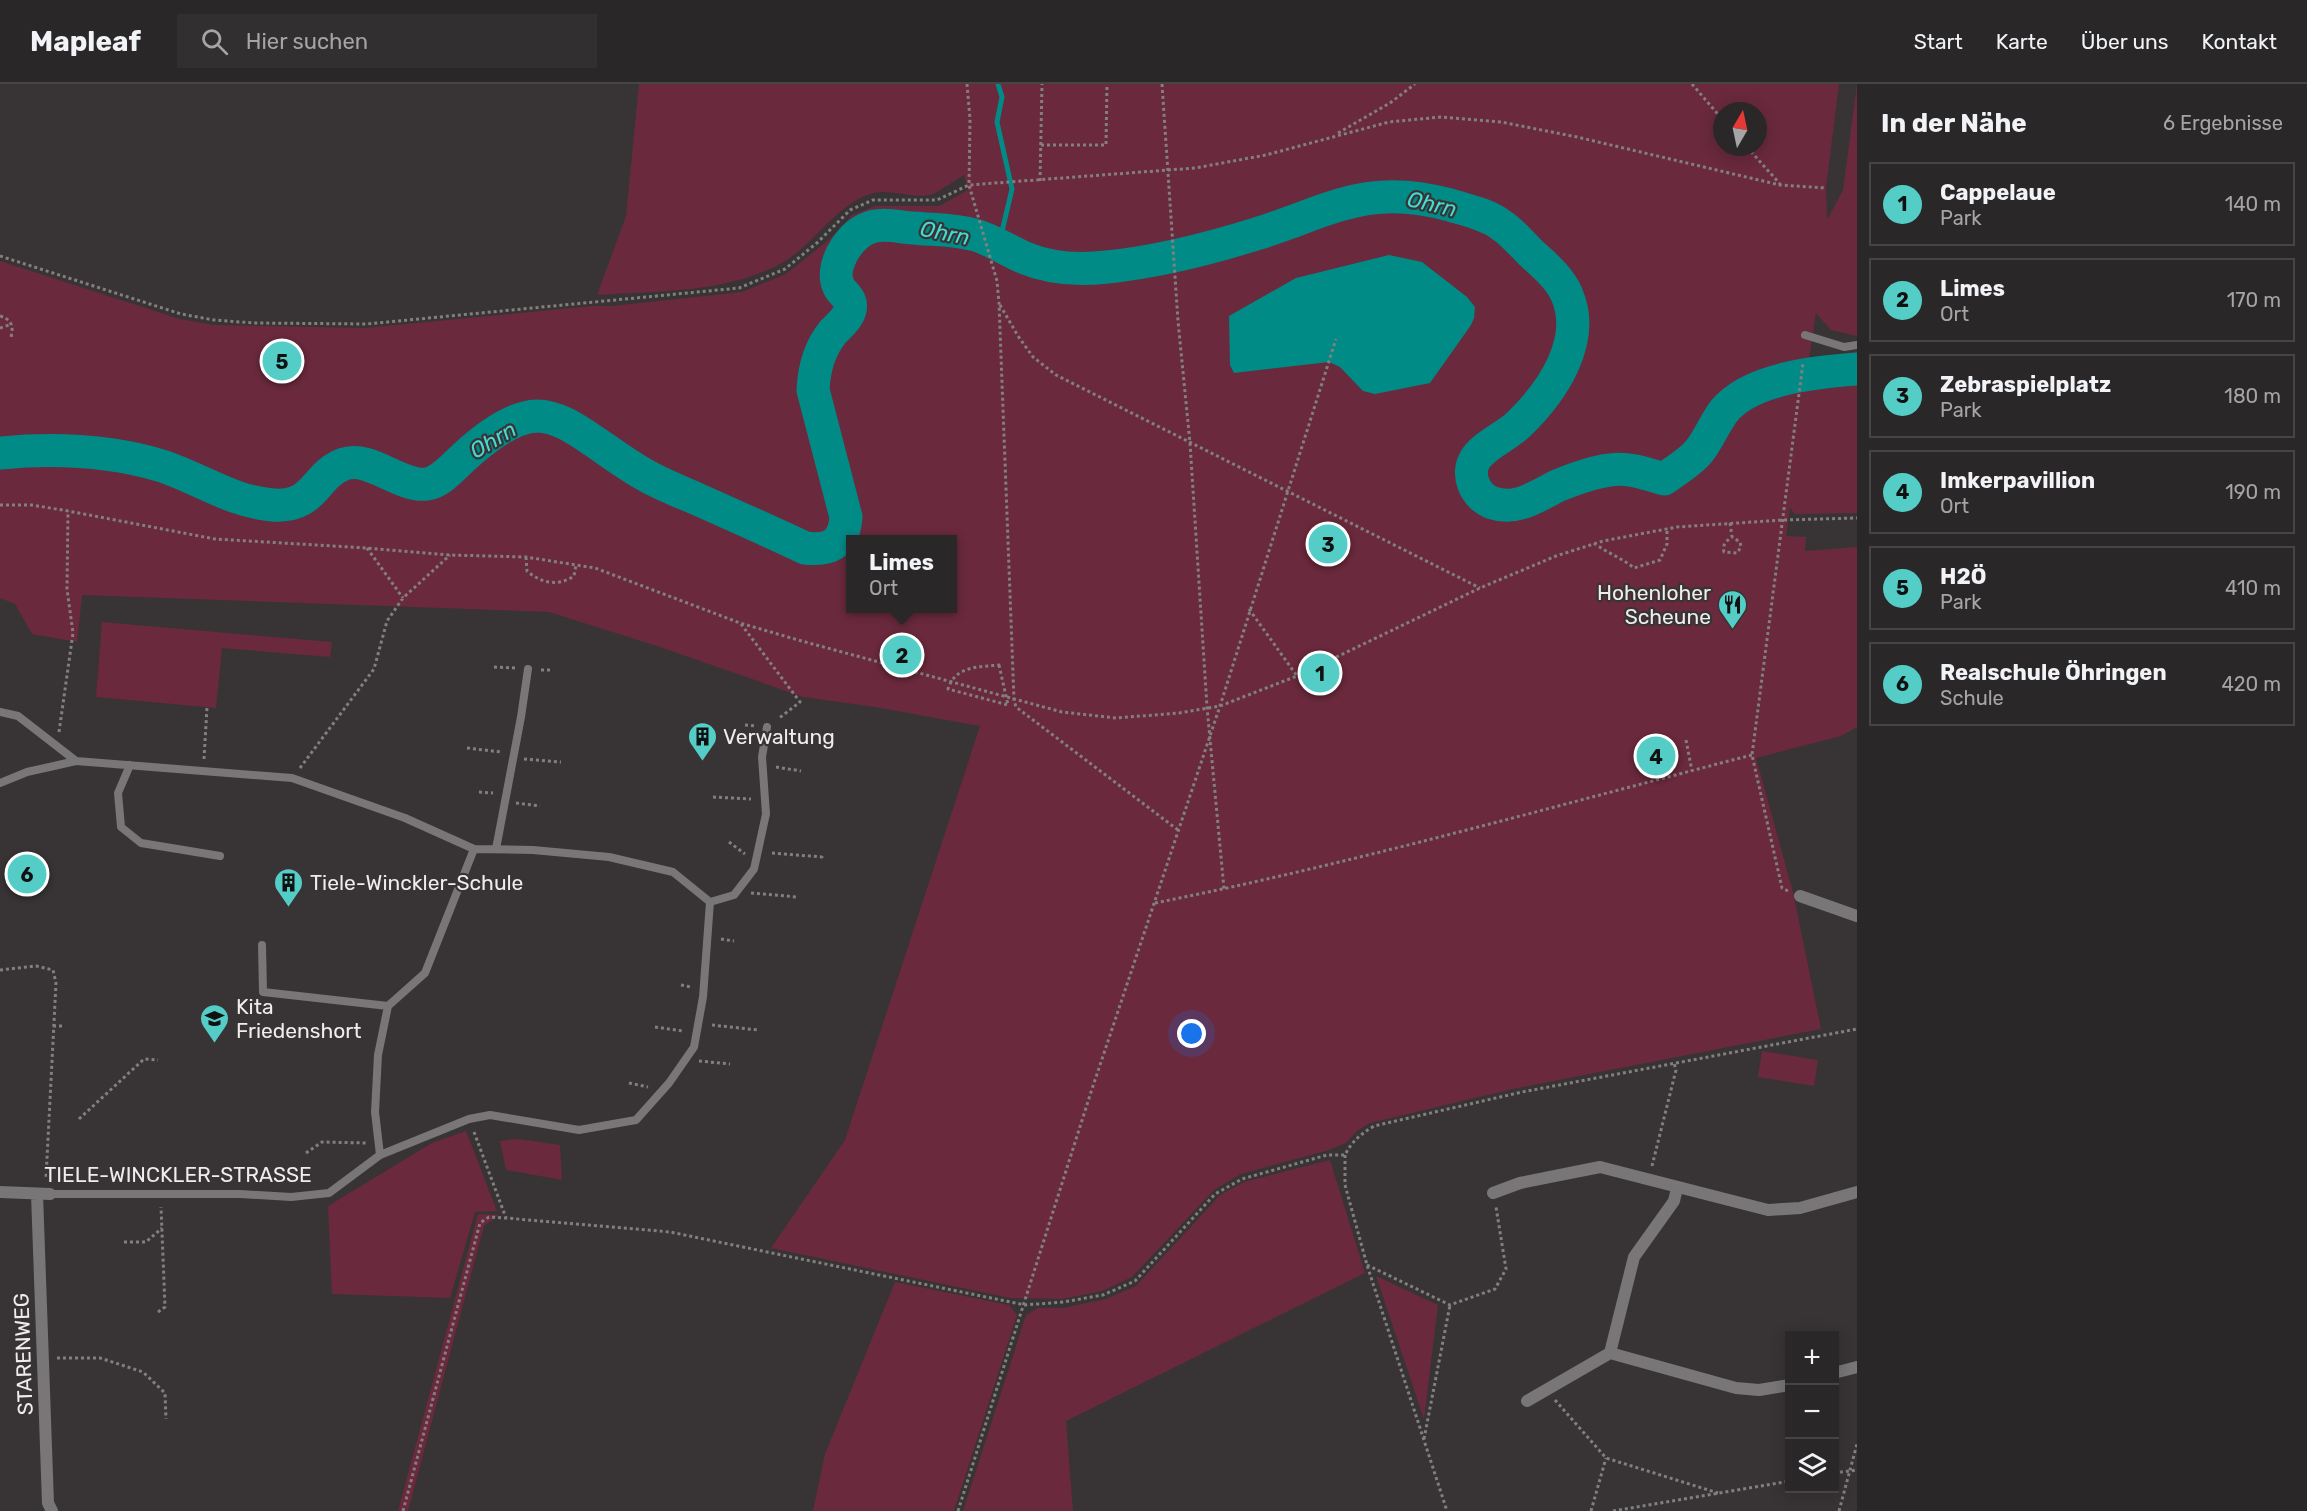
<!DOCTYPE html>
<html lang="de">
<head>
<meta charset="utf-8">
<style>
  body { margin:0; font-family:Rubik,sans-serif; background:#322f30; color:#f1f3f6 }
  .controls { position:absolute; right:18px; bottom:18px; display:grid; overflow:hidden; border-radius:0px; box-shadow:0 3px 15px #0003 }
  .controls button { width:54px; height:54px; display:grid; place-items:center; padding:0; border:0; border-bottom:2px solid #464445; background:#2a2728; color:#f1f3f6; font:30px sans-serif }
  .compass { position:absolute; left:1713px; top:18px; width:54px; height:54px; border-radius:50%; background:#2a2728; box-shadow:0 3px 15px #0003; rotate:9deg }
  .you { position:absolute; left:1192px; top:950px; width:21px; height:21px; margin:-15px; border:4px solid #fff; border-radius:50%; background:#1a73e8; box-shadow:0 0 0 9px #1a73e833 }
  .badge { display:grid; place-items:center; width:39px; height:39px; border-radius:50%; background:#54cdc7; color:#111; font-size:20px; font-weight:700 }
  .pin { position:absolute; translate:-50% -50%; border:3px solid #fff; box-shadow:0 2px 6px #0006 }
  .popup { position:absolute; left:846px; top:451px; width:111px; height:78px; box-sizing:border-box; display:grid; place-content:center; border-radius:0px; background:#2a2728; filter:drop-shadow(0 2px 4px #0005); font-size:20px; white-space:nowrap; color:#a5a5a8 }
  .popup b { font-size:22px; color:#f1f3f6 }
  .popup::after { content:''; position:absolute; left:50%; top:100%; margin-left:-12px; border:12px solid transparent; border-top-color:#2a2728 }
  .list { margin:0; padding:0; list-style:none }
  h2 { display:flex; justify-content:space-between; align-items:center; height:78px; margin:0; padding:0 24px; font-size:26px }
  h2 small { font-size:20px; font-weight:400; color:#a5a5a8 }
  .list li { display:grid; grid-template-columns:39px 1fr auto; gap:18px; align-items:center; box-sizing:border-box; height:84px; margin:0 12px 12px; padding:0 12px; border:2px solid #464445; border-radius:0px }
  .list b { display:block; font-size:22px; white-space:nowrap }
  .list p { margin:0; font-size:20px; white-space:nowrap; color:#a5a5a8 }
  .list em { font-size:20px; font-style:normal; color:#a5a5a8 }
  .icon { flex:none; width:33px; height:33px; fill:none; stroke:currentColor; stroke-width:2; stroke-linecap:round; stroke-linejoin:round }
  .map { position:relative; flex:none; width:1857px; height:1427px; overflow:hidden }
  header { display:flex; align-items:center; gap:36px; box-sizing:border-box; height:84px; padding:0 30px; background:#2a2728; border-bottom:2px solid #464445 }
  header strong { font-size:28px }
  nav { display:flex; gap:33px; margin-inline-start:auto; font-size:21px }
  .search { width:420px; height:54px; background:#322f30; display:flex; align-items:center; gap:15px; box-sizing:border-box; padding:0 21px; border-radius:0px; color:#a5a5a8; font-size:22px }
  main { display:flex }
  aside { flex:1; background:#2a2728 }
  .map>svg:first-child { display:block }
</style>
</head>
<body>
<header>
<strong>Mapleaf</strong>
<div class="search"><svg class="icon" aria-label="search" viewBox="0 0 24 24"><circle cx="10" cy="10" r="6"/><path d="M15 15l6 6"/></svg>Hier suchen</div>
<nav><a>Start</a><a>Karte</a><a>Über uns</a><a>Kontakt</a></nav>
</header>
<main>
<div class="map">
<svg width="1857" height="1427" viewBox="0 0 1857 1427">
  <rect width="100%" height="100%" fill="#383435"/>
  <path fill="#6a293d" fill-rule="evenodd" d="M639,0H1839L1826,104L1827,136L1843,106L1857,0V252L1831,246L1816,229L1809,276L1857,267V429L1795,430L1790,424L1786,452L1806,453L1805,467L1857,463V643L1841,652L1756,674L1793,808L1821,945L1517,1004L1370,1039L1357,1047L1346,1059L1329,1066L1241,1090L1214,1106L1132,1193L1102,1207L1062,1215L1010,1214L771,1164L845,1056L980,642L875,623L803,613L660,563L549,528L82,511L77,558L32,550L15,520L0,514V177L180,235L214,241L365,244L592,222H612L742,208L786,190L831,154L852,131L875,122H939L968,106L964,91C954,97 943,105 933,110C917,116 890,105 874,109C837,118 814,162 780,180C725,209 658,207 597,211L626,132ZM1722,27H1758V63H1722ZM851,456H953V524H851Z
    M102,538L332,558L330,573L222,564L216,624L96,613Z
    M1762,967L1818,976L1814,1002L1758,993Z
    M466,1047L497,1127L475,1128L450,1214L332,1210L328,1122L432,1059Z
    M518,1055L560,1061L562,1096L506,1086L500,1057Z
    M1330,1076L1365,1189L1066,1337L1073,1427H963L1026,1231L1038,1224H1063L1106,1215L1136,1202L1220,1111L1244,1098Z
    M478,1130L499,1131L484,1142L408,1427H398Z
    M1376,1192L1438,1221L1424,1335Z
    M895,1198L1009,1221L1017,1231L954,1427H813L825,1370Z"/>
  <path fill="#008b86" d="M1389,171L1422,178L1467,213L1475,223L1474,234L1471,241L1430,299L1375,310L1363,307L1340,283L1329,278L1234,289L1230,281L1229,232L1296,194Z"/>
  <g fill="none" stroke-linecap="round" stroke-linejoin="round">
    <path stroke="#008b86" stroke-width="5" d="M998,0L1002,13L997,38L1012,105L999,160"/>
    <path stroke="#008b86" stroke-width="33" d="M0,369C54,364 109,366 162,382C199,394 232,418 273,421C316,424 314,391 344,380C370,371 401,404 427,400C441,398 453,383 463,374C481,357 511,333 537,332C559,332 580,348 598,360C614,371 630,383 647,392C663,401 681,408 697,415C733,431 769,447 805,464C830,467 844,460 846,433L813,306C814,284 819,265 833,248C839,242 848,234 850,226C853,214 843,211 839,203C829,184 848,153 866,145C881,138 898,143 913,144C935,146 954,145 975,151C993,156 1008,167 1025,174C1051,185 1080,186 1107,183C1157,178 1208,165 1256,150C1330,127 1367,98 1450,121C1466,126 1487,130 1501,141C1512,148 1522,160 1531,169C1544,181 1560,194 1567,211C1587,258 1551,309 1519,340C1507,352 1486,360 1476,374C1465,390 1475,413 1493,419C1517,427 1537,412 1557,402C1574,395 1592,388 1610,386C1628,383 1647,390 1664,395C1676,386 1691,378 1700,366C1709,354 1715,339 1724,327C1751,294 1817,288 1857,285"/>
    <path stroke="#827f80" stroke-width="3" stroke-dasharray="3 3" stroke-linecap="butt" d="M967,0L970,35L969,101L997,197L999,219L1014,616L1016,623L1178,746
      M1162,0L1178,237L1190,359L1207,623L1224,805
      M1692,0L1722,35
      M1338,49L1390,19L1415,0
      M1041,61H1106L1107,0
      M1747,63L1780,100
      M1040,97L1042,0
      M0,172L181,230L214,236L254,239L367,240L739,204L785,185L818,158L850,126L873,116H937L969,101L1195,84L1266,71L1389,38L1441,33L1501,38L1577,53L1780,101L1826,104
      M1000,221L1018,252L1033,273L1056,291L1480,504
      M0,232C11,235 14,242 11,253
      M0,244L12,240
      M0,421H32L68,427L215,455L367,464L450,471L526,473L595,484L740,539L798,556L1062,628L1116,634L1179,629L1220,622L1297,592L1480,504L1556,472L1603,457L1677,443L1783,436L1857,434
      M1730,439L1732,453C1726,457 1722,461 1724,468L1737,469L1741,463L1740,458L1732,453
      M1594,459C1607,469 1622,474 1634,484L1660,476L1667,460V445
      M367,464L403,514
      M526,473L527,487C541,499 558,503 574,492L576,481
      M1249,525L1297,592
      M741,540L800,618L778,635
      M999,581L1008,621L948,605C955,582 978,583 999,581Z
      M494,583L516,584
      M541,586H551
      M745,641L756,642
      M59,648L73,549L67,505L68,427
      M1686,656L1692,687
      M467,664L501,668
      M204,675L207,623
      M524,675L561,678
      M776,683L801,687
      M300,684L374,585L387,537L403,514L450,471
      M479,708L493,709
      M713,713L751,715
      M516,719L540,722
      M729,758L745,770
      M772,769L822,773V772
      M1788,807L1782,804L1752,671L1803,279
      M751,809L797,813
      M1155,819C1356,779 1554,722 1752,671
      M721,855L734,857
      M0,886L36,882L53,886L56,899L46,1094
      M681,901L691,903
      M712,941L758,946
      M53,942H62
      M655,943L683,947
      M699,977L730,980
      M629,999L648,1003
      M79,1035L144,975L158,976
      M474,1048L506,1134L670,1148L1025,1221L1063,1218L1103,1211L1135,1197L1215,1110L1242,1095L1327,1071H1345C1352,1057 1361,1050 1374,1042L1522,1008L1857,945
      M306,1069L322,1058L366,1059
      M1345,1071V1101L1367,1181L1447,1427
      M1652,1082L1676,986L1674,979
      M124,1158H146L162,1144
      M1367,1181L1450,1221L1495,1205L1506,1185L1496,1123
      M158,1228L165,1223L161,1123
      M57,1274H100L143,1288L165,1309L166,1335
      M1555,1316L1606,1374L1718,1409
      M1424,1355L1450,1221
      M1834,1389L1857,1386
      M403,1427L480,1139L489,1133L506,1134
      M958,1427L1091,1008L1220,622L1336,255
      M1591,1427L1606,1374
      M1613,1427L1790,1397
      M1839,1427L1857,1360"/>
    <path stroke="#787677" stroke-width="8" d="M1805,251L1844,263L1857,261
      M0,628L18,632L76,677
      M130,681L118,709L121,743L141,759L220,772
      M0,699L27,688L76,677L292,694L405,734L474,765L533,766L609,773L673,788L710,818
      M496,765L521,633L528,585
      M710,818L734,811L754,785L766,730L762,673L767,643
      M262,861L263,908L388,922
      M380,1071L375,1028L378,971L388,922L425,889L474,765
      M50,1110H240L291,1113L329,1109L380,1071L469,1035L490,1031L579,1046L636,1036L669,999L694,963L703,913L710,818"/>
    <path stroke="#787677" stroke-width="12" d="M1800,812L1857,832
      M0,1108L50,1110
      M1493,1109L1520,1099L1600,1083L1768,1126L1800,1124L1857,1108
      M37,1110L48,1419L52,1427
      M1610,1269L1736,1304L1759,1306L1790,1301
      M1610,1269L1634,1173L1674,1117L1677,1104
      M1834,1289L1857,1283
      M1527,1317L1610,1269"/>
  </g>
  <defs>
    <symbol id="restaurant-pin" viewBox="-11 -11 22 30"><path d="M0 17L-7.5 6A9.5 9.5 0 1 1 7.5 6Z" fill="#54cdc7" stroke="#383435"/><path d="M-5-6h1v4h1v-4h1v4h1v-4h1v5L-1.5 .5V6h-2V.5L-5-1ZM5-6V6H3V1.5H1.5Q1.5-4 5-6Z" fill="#111"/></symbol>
    <symbol id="building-pin" viewBox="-11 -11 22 30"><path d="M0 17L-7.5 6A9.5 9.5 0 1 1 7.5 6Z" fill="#54cdc7" stroke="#383435"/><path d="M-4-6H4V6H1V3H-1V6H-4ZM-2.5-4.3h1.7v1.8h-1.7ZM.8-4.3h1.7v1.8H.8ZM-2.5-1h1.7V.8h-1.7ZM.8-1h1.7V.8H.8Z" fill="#111"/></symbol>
    <symbol id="school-pin" viewBox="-11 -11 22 30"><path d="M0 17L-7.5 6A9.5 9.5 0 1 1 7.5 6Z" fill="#54cdc7" stroke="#383435"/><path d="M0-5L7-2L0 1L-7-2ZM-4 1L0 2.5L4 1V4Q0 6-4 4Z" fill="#111"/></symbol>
  </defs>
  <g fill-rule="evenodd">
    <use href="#restaurant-pin" x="1716" y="504" width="33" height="45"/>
    <use href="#building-pin" x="686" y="636" width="33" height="45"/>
    <use href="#building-pin" x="272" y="782" width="33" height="45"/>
    <use href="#school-pin" x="198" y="918" width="33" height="45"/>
  </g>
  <g text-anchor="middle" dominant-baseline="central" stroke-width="4.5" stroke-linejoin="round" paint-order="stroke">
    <g font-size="21" fill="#efeced" stroke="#383435" text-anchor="start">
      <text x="1711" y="508" text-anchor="end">Hohenloher<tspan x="1711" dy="24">Scheune</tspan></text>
      <text x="723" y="652">Verwaltung</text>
      <text x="310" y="798">Tiele-Winckler-Schule</text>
      <text x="236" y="922">Kita<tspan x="236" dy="24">Friedenshort</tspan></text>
    </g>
    <g font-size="21" fill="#efeced" stroke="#383435">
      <text x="178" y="1090">TIELE-WINCKLER-STRASSE</text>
      <text transform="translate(23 1270) rotate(-92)">STARENWEG</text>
    </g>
    <g font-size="22" font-style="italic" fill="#45dbd3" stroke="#383435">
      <text transform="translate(1432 120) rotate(13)">Ohrn</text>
      <text transform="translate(945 149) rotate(11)">Ohrn</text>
      <text transform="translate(493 356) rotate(-31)">Ohrn</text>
    </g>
  </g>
</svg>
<div class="controls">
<button>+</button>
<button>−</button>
<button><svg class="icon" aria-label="layers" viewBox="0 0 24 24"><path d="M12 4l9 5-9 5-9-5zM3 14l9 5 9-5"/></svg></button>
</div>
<svg class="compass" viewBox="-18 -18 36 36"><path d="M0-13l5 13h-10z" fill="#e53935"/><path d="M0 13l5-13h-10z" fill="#a5a5a8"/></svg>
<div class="you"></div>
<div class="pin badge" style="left:1320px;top:589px">1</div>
<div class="pin badge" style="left:902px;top:571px">2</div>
<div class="popup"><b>Limes</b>Ort</div>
<div class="pin badge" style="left:1328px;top:460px">3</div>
<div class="pin badge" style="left:1656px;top:672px">4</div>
<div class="pin badge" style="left:282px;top:277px">5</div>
<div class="pin badge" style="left:27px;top:790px">6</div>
</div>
<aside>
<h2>In der Nähe<small>6 Ergebnisse</small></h2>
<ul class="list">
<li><span class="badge">1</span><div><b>Cappelaue</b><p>Park</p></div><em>140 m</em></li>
<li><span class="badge">2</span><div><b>Limes</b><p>Ort</p></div><em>170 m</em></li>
<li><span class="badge">3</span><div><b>Zebraspielplatz</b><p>Park</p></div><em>180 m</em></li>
<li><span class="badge">4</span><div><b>Imkerpavillion</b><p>Ort</p></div><em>190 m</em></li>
<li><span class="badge">5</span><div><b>H2Ö</b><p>Park</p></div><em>410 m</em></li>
<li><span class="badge">6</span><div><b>Realschule Öhringen</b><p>Schule</p></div><em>420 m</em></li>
</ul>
</aside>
</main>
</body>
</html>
